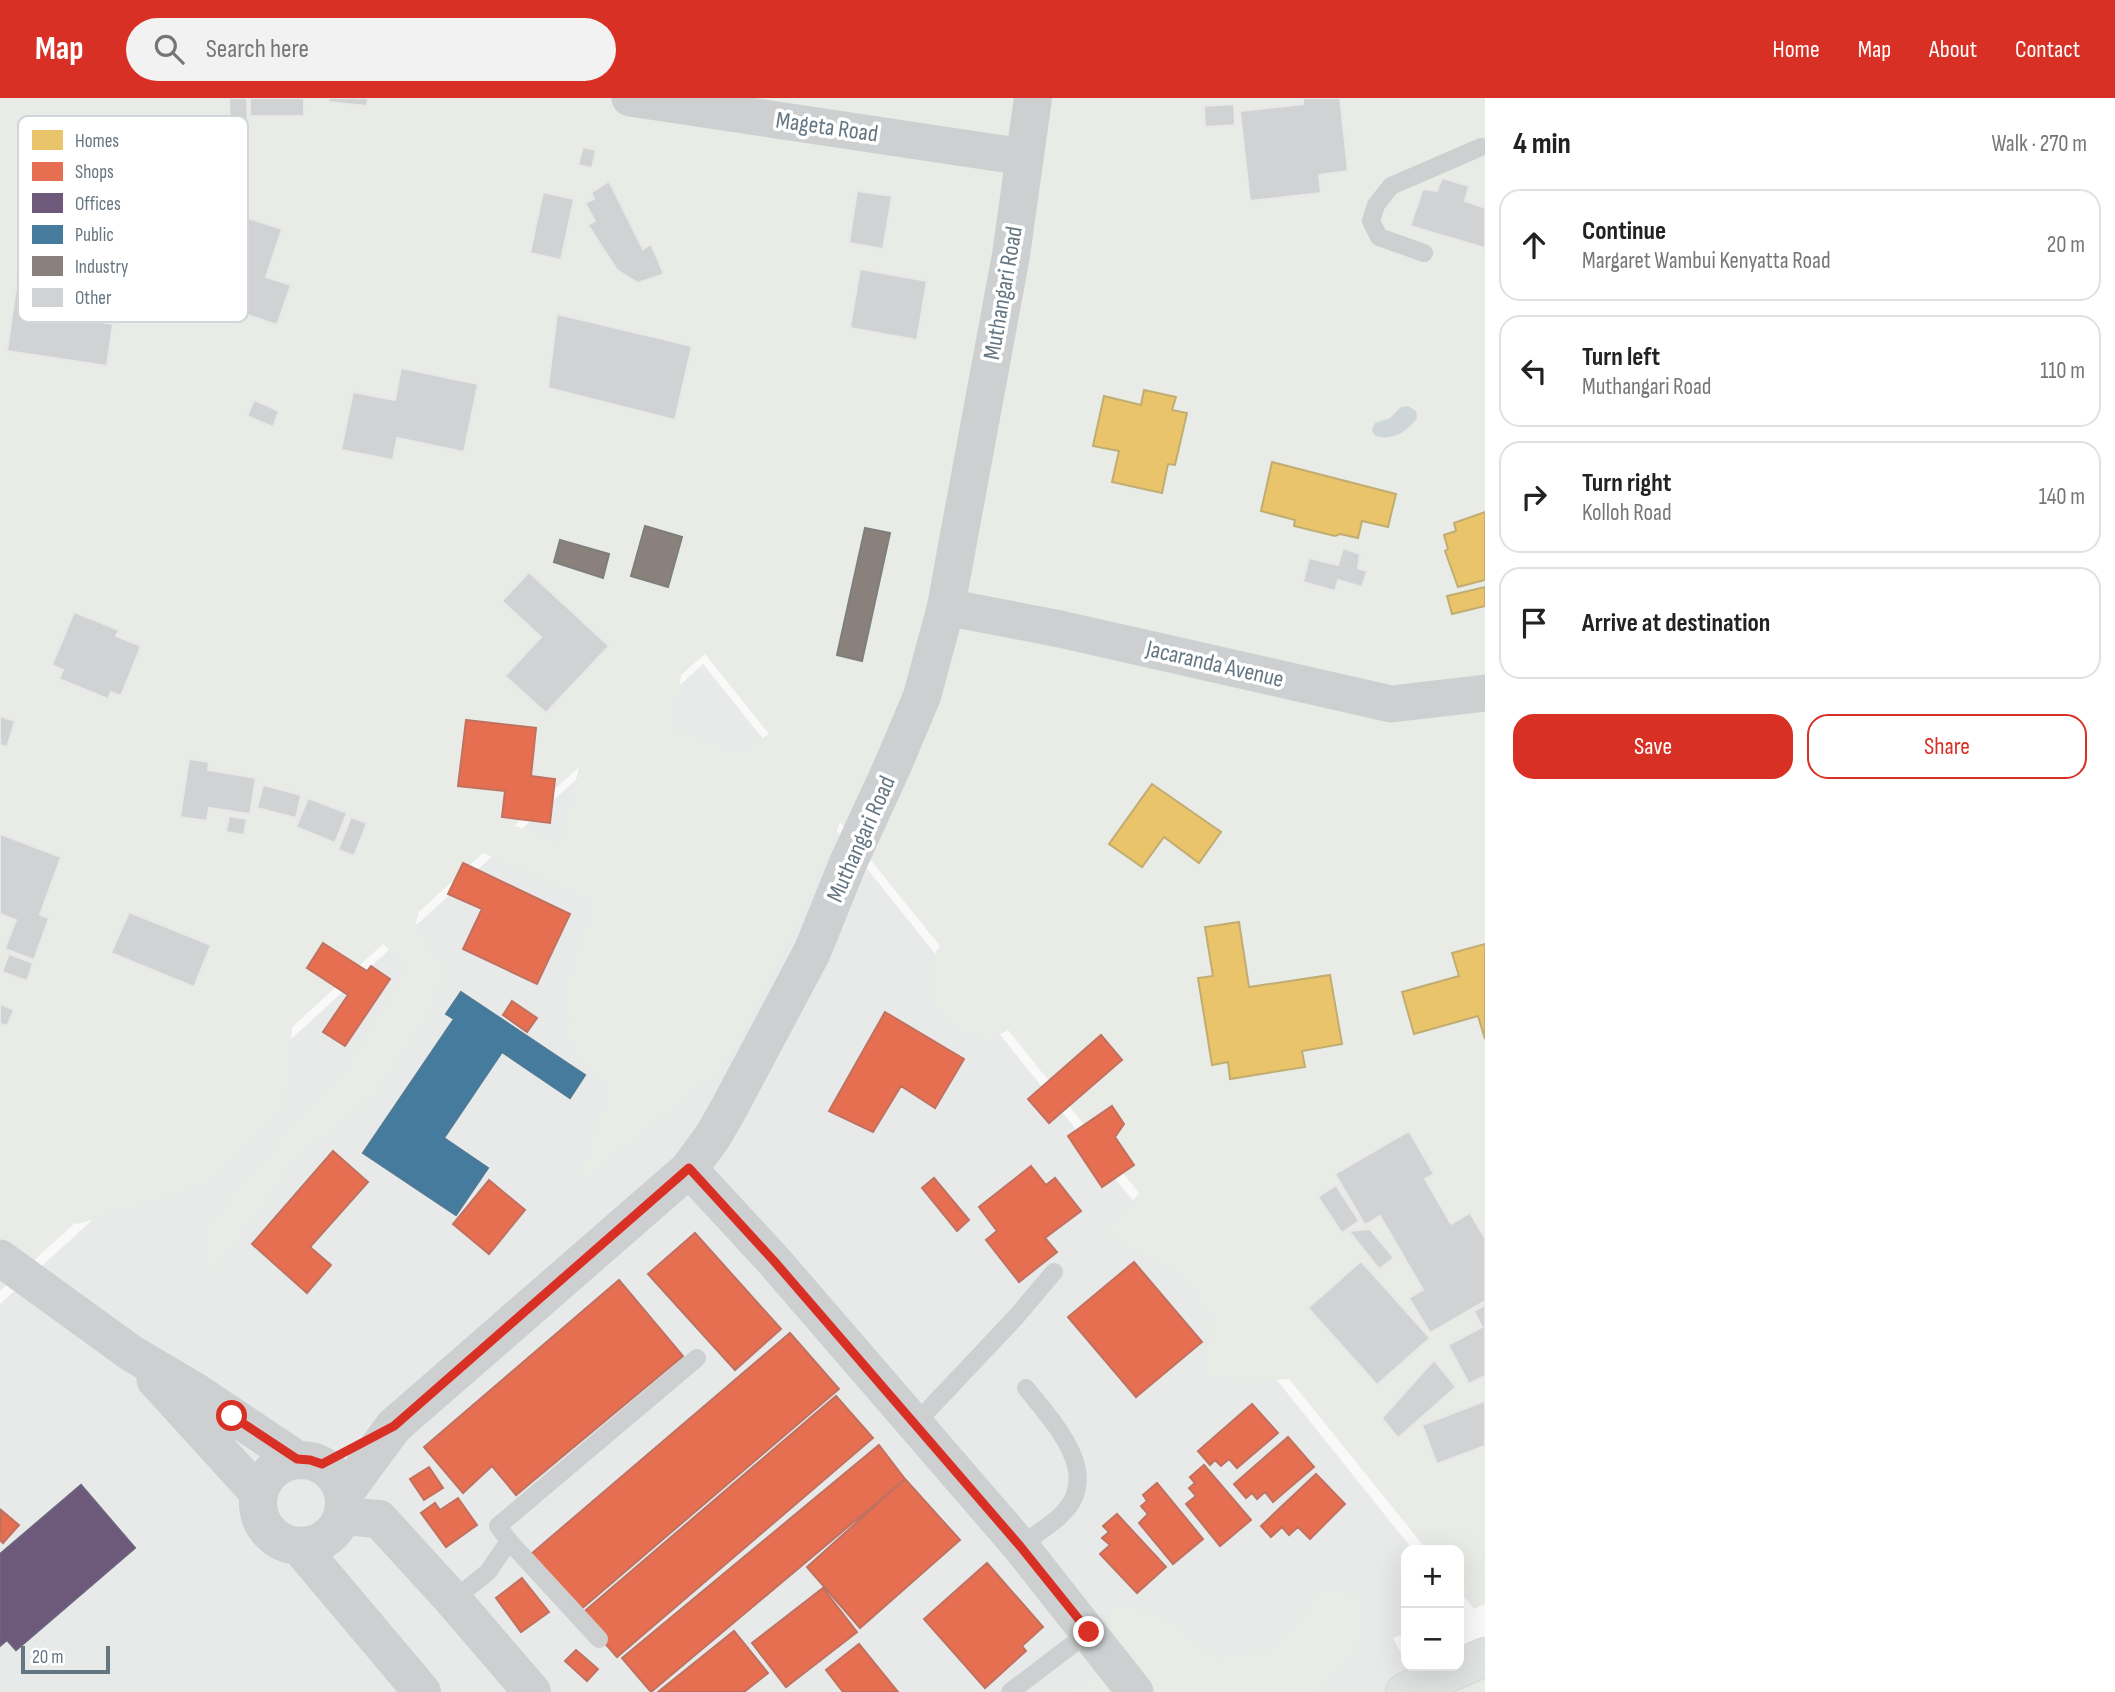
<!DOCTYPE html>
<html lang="en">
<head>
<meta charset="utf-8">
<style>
  body { margin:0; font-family:"Sofia Sans Condensed",sans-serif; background:#f2f2f2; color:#222 }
  .controls { position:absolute; right:21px; bottom:21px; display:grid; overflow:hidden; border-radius:14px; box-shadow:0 7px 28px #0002 }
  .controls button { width:63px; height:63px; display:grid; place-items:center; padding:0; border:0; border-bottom:2px solid #e0e0e0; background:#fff; color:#222; font:35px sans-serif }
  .scale { position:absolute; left:21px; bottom:18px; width:89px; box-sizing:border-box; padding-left:7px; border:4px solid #657683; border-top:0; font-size:19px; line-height:24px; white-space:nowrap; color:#657683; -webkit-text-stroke:5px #fff; paint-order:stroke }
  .stop { position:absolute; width:21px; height:21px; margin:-16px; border:5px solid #d93025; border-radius:50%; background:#fff }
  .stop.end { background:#d93025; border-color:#fff; box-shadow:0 2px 7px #0008 }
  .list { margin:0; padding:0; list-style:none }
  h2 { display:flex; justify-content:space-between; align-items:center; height:91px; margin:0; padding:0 28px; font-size:30px }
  h2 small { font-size:23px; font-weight:400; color:#767676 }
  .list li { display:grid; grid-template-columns:46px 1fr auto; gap:21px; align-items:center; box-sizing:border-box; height:112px; margin:0 14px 14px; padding:0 14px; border:2px solid #e0e0e0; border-radius:21px }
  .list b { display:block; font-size:26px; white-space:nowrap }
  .list p { margin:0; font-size:23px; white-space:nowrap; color:#767676 }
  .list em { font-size:23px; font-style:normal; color:#767676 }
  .actions { display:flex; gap:14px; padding:21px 28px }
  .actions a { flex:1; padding:16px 0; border:2px solid #d93025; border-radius:21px; text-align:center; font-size:24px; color:#d93025 }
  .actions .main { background:#d93025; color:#fff }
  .icon { flex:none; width:38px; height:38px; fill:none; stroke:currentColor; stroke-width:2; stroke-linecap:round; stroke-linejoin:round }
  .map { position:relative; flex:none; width:1485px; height:1594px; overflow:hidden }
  header { display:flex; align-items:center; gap:42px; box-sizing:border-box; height:98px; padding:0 35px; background:#d93025; color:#fff }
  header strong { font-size:33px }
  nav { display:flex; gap:38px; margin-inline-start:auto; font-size:24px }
  .search { width:490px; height:63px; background:#f2f2f2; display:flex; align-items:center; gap:18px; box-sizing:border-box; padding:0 24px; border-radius:38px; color:#767676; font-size:26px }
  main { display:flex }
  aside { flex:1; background:#fff }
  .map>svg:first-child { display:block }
</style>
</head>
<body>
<header>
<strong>Map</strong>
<div class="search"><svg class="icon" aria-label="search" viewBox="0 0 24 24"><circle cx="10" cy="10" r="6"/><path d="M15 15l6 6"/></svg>Search here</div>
<nav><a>Home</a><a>Map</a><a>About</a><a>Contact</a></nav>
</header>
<main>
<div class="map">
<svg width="1485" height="1594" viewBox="0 0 1485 1594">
  <rect width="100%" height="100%" fill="#f9f9f9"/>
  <path fill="#e8e9e9" d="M703,566L1413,1452H1406V1535L1393,1540L1421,1594H0V1206Z"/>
  <path fill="#e8ebe6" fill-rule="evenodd" d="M0,0H1485V1506L1474,1511L1459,1492V1452H1427L1289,1281L1255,1284L1208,1277L1210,1217L1184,1179L1105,1135L1139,1095L1008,932L989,943L948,927L930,895L936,853L940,848L840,724L815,787L765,892L721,972L576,1087L608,994L569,945L568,882L594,804L483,755L419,814L415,828L446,872L424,925L378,994L296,1062L211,1177L201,1137L259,1065L345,972L407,871L383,846L292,929L285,1009L206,1087L78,1126L75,1125L0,1193ZM705,556L769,636L740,655L675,633L681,577ZM579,669L561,745L515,728H514Z
    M1328,1489L1368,1504L1355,1558L1311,1594H1074L1092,1581L1115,1506L1159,1515L1214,1560L1272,1551Z
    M1485,1565V1594H1429Z"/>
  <path fill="#ced6d9" d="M1408,308L1416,313L1417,320C1407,334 1392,343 1375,338L1372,332L1375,325L1390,320L1401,309Z"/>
  <path fill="#e9c46a" stroke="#c1ad72" stroke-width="2" d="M1144,292L1176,299L1172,312L1187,315L1175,367L1168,366L1162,395L1112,384L1119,353L1093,348L1104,298L1141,307Z
    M1272,364L1396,396L1388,429L1362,423L1358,440L1340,436L1335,438L1294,428L1295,422L1261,413Z
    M1485,414V482L1458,489L1445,453L1448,451L1444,437L1456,433L1454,425Z
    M1485,489V508L1452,516L1447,498Z
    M1152,686L1221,734L1199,765L1164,739L1142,769L1109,746Z
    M1239,824L1249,889L1330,877L1342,946L1302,953L1305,969L1230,981L1228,964L1212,967L1198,880L1213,878L1205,829Z
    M1485,846V941L1478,918L1414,936L1402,894L1459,878L1452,855Z"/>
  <path fill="#e76f51" stroke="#c07160" stroke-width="2" d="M466,622L536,630L531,678L555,681L550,725L502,719L505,693L458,688Z
    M463,765L570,816L537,886L463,851L482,811L448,796Z
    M323,845L367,873L371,868L390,881L345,948L323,934L348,897L307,870Z
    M512,903L537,920L527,934L503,917Z
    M885,914L964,961L935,1010L901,988L873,1034L829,1013Z
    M1101,937L1122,962L1049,1025L1028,1001Z
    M1112,1008L1124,1026L1115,1039L1134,1067L1102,1089L1068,1038Z
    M333,1053L368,1084L310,1149L331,1167L307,1195L252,1146Z
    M1031,1068L1046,1087L1055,1080L1081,1113L1045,1140L1057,1154L1019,1184L986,1142L997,1133L979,1109Z
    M934,1080L969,1122L957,1133L922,1090Z
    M489,1082L525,1112L489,1156L453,1126Z
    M695,1135L781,1231L735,1272L648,1176Z
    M1134,1164L1202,1244L1136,1299L1068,1219Z
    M619,1182L683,1258L516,1397L492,1368L463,1395L424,1349Z
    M790,1235L839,1291L580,1512L531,1456Z
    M836,1298L873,1340L617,1559L580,1517Z
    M1252,1306L1278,1335L1237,1370L1229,1361L1221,1368L1215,1362L1210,1367L1198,1353Z
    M1288,1339L1314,1369L1273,1404L1265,1394L1257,1401L1252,1395L1246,1400L1234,1386Z
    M879,1347L905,1381L651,1594L622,1560Z
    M1204,1367L1251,1422L1220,1448L1186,1406L1196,1398L1189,1390L1195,1385L1190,1379Z
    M429,1369L443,1390L424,1402L410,1381Z
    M1316,1376L1345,1406L1310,1441L1298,1429L1289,1437L1282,1429L1271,1439L1261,1428Z
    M905,1381L960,1442L860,1530L807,1469Z
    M1157,1385L1203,1441L1173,1466L1139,1425L1148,1416L1141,1408L1147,1403L1143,1397Z
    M458,1400L477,1427L446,1449L421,1415L435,1405L440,1412Z
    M1,1412L19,1427L3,1445L0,1442Z
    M1117,1416L1166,1469L1137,1495L1100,1456L1110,1447L1102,1440L1109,1434L1103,1428Z
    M987,1465L1043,1529L1022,1548L1026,1553L985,1590L924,1521Z
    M522,1480L549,1514L521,1534L496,1500Z
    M823,1490L857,1534L786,1589L752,1545Z
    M734,1533L768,1575L744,1594H658Z
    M859,1546L898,1594H843L826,1572Z
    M576,1552L598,1571L587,1583L565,1563Z"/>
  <path fill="#6d597a" stroke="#6b627d" stroke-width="2" d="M81,1387L135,1450L16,1552L7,1542L0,1548V1456Z"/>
  <path fill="#457b9d" stroke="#4f7a95" stroke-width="2" d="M461,894L585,977L570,1000L502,954L444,1040L488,1070L456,1117L363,1055L454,921L446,916Z"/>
  <path fill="#8a817c" stroke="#7f7e7e" stroke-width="2" d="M645,428L682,439L668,489L631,478Z
    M865,430L890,435L862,563L837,557Z
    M560,442L609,456L603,480L554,464Z"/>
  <path fill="#d0d2d3" stroke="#e8e8e8" stroke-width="2" d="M229,0H247L248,30H230Z
    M250,0H304V18H250Z
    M329,0H368L367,8L328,4Z
    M1303,0H1340L1348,73L1319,77L1321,95L1250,103L1240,13L1303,6Z
    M1234,6L1235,27L1205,29L1204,8Z
    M583,49L596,52L592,70L578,67Z
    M32,79L122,92L115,141L67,134L55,217L113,226L107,268L7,253Z
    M1442,80L1469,88L1465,103L1483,109L1485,103V150L1410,128L1423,91L1437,93Z
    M609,83L643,151L651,146L664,176L638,185L617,172L588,127L595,123L585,105L594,101L591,95Z
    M857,93L892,98L883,151L849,145Z
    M543,94L574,101L561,162L530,155Z
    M213,99L248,111L245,119L282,131L266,179L291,187L277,227L180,194Z
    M860,171L927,183L917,242L850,230Z
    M557,216L692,248L675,322L548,290Z
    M401,270L478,286L464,354L397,340L393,362L341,352L353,294L395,302Z
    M254,302L279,313L273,329L247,318Z
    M1343,450L1360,456L1358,470L1367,473L1362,489L1338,482L1335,493L1303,484L1309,460L1338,467Z
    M529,474L609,548L546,615L505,578L541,539L502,503Z
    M74,514L119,532L116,538L141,548L121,598L111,594L108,601L59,581L63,572L52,567Z
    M0,618L15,623L7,649L0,647Z
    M189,661L209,664L208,672L256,680L250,716L209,710L207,723L180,719Z
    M263,687L301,697L296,720L257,710Z
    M308,700L347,715L335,745L296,729Z
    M229,718L247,721L244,737L226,734Z
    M351,719L367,725L354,758L338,752Z
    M0,736L61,759L40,817L49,820L34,862L5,851L16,822L0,816Z
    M129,814L211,847L194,889L111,855Z
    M9,856L33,865L27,883L2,874Z
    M0,906L14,912L7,928L0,926Z
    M1409,1033L1434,1076L1425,1081L1451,1126L1470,1115L1485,1140V1203L1430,1235L1409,1200L1423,1192L1380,1118L1365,1127L1335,1076Z
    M1336,1087L1359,1123L1342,1135L1318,1099Z
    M1370,1131L1394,1160L1379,1171L1349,1133Z
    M1361,1163L1430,1240L1377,1287L1308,1210Z
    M1485,1207V1278L1469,1286L1448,1247L1482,1229L1474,1213Z
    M1434,1262L1456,1289L1398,1340L1382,1320Z
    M1485,1303V1348L1437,1366L1422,1327Z"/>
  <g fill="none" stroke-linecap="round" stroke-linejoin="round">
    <defs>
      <path id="secondary" d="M1405,1594L1485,1559"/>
    </defs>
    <use href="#secondary" stroke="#d5d6d7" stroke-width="40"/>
    <path stroke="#cecfd0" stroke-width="18" d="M1424,155L1379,139L1371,123L1376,107L1391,88L1481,49
      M914,1327L1016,1219L1054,1174
      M509,1443L599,1541
      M1020,1448C1034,1437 1052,1427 1064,1414C1102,1374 1052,1323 1026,1290
      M453,1502L488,1474L509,1443L498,1428L697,1260
      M1010,1594L1089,1534"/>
    <path stroke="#cecfd0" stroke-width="37" d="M630,0L1024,59
      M946,509L1060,531L1391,606L1485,595
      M689,1071L774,1163L1020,1448L1135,1594
      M0,1160L131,1255L197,1294L297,1361
      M155,1282L258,1395"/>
    <path stroke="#cecfd0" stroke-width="38" d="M258 1405a43 43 0 1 1 86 0a43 43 0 1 1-86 0Z
      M344,1396L394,1328L689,1071L713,1038L728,1012L812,854L848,765L893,667L922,598L946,509L958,443L1011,157L1033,0
      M343,1418L379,1421L453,1502L532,1594
      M299,1448L422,1594"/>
    <use href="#secondary" stroke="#e1e2e2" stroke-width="38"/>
  </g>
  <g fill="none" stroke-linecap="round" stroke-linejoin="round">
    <path stroke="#d93025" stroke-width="9" d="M232,1318L297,1361L310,1362L322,1366L394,1328L689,1070L774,1163L1020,1448L1089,1534"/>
  </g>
  <g text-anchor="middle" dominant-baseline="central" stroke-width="7" stroke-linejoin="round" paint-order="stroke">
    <g font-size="24" fill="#657683" stroke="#fff">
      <text transform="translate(827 29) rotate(8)">Mageta Road</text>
      <text transform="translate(1003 195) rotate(-80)">Muthangari Road</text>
      <text transform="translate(1215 566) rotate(13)">Jacaranda Avenue</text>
      <text transform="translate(861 741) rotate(-66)">Muthangari Road</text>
    </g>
  </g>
  <rect x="18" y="18" width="230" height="206" rx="10" fill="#fff" stroke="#d1d6da" stroke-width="2"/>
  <rect x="32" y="32" width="31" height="20" fill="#e9c46a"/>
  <rect x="32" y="64" width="31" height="19" fill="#e76f51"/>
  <rect x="32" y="95" width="31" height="20" fill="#6d597a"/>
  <rect x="32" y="127" width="31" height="19" fill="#457b9d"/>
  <rect x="32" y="158" width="31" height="20" fill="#8a817c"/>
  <rect x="32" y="190" width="31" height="19" fill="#d0d2d3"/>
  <g font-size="19" fill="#657683">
    <text x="75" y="49">Homes</text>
    <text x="75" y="80">Shops</text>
    <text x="75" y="112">Offices</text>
    <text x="75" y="143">Public</text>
    <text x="75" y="175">Industry</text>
    <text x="75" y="206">Other</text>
  </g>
</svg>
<div class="controls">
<button>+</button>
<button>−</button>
</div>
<div class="scale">20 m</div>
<div class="stop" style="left:232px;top:1318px"></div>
<div class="stop end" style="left:1089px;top:1534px"></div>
</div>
<aside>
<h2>4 min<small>Walk · 270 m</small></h2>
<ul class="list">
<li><svg class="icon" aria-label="ahead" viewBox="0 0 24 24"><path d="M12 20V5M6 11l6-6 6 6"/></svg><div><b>Continue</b><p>Margaret Wambui Kenyatta Road</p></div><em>20 m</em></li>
<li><svg class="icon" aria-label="left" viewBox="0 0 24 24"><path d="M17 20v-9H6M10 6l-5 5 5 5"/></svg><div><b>Turn left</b><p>Muthangari Road</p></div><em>110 m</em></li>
<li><svg class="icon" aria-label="right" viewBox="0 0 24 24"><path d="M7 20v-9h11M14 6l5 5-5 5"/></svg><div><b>Turn right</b><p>Kolloh Road</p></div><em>140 m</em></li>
<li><svg class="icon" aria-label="arrive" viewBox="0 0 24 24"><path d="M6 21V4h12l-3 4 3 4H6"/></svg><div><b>Arrive at destination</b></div></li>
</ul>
<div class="actions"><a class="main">Save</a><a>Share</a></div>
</aside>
</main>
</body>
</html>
